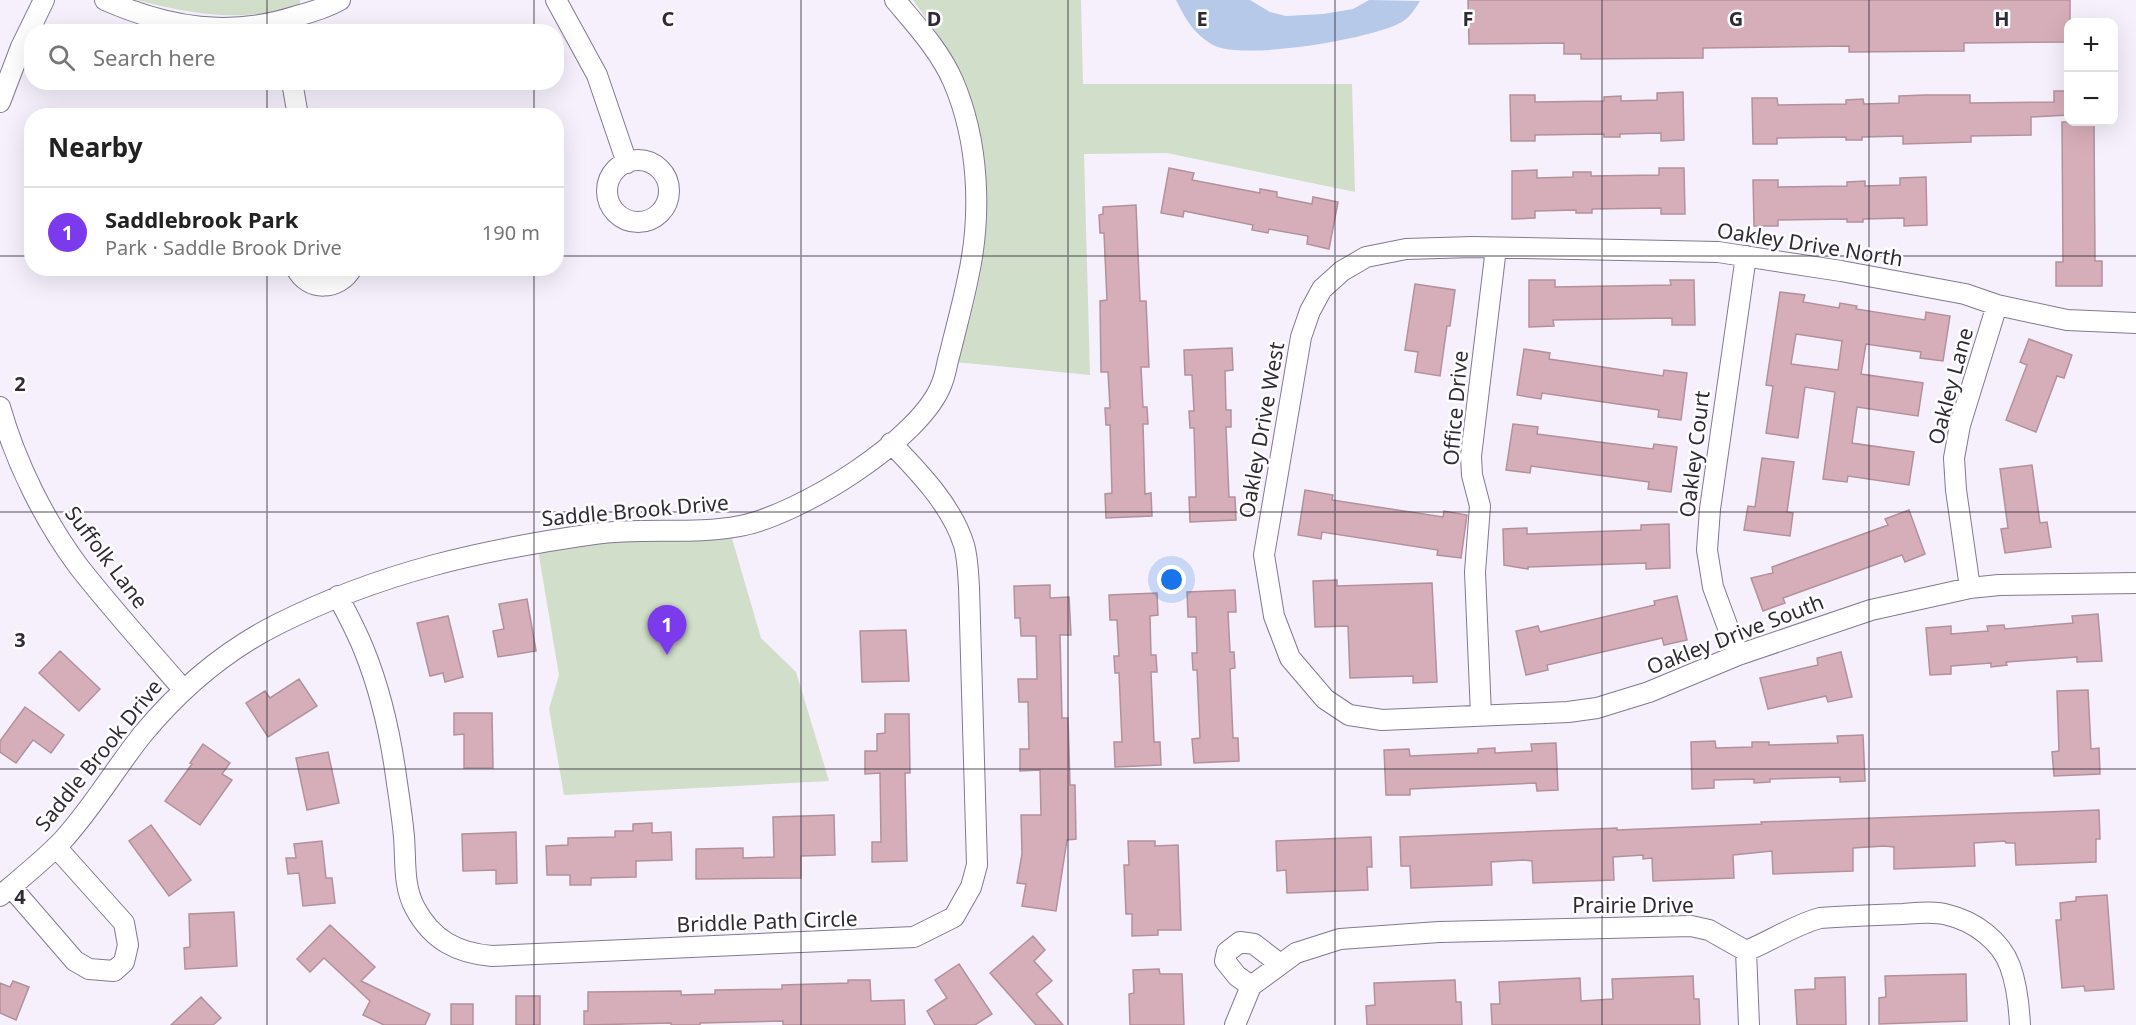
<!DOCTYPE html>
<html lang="en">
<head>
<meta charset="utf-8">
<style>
  body { margin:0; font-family:"Noto Sans",sans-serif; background:#f6f6f6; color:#222 }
  .controls { position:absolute; right:18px; top:18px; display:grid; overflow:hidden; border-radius:12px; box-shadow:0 6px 24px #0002 }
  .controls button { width:54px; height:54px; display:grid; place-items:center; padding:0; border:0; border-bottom:2px solid #e0e0e0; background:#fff; color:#222; font:30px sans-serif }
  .you { position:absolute; left:1172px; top:580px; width:21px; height:21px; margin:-15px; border:4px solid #fff; border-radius:50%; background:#1a73e8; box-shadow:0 0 0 9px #1a73e833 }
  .badge { display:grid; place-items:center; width:39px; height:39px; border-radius:50%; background:#7c3aed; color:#fff; font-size:20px; font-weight:700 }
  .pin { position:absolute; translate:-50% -50px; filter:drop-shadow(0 2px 3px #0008) }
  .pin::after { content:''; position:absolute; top:32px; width:21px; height:18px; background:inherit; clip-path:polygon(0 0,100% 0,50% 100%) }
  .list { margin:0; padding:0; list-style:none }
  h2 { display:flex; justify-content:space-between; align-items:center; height:78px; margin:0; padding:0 24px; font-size:26px }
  h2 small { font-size:20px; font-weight:400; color:#767676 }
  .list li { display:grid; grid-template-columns:39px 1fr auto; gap:18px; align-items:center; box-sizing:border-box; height:90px; padding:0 24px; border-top:2px solid #e0e0e0 }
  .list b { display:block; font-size:22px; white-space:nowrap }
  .list p { margin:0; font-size:20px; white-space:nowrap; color:#767676 }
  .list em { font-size:20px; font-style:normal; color:#767676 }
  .icon { flex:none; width:33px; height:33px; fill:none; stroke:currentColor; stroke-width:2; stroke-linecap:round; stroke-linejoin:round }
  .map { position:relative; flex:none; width:2136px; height:1025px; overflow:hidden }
  .search { position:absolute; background:#fff; box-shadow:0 6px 24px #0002; left:24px; top:24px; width:540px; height:66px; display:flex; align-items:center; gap:15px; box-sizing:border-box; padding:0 21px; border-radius:24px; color:#767676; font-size:22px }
  .panel { position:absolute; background:#fff; box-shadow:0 6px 24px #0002; left:24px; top:108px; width:540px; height:168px; border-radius:24px }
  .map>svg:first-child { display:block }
</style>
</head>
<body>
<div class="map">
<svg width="2136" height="1025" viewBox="0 0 2136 1025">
  <rect width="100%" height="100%" fill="#f5f0fc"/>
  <path fill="#d1dec9" d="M136,0H300V4C244,24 192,14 136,0Z
    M913,0H1081L1083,84H1352L1355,192L1167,153L1084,154L1090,375L955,362C993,266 1002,155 953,61C942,39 927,20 913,0Z
    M731,535L761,638L796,672L829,781L564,795L549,709L559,675L538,550L625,541Z"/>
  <path fill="#b7c9e9" d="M1176,0H1250L1270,12L1286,16L1323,14L1353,9L1369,0L1420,1C1415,9 1410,17 1402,22C1373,39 1241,61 1213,45C1193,33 1186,20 1176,0Z"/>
  <path fill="#d6aeba" stroke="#b2919a" stroke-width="1.5" fill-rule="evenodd" d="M1468,0H2070V22L2068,42L1964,43V51L1849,52V46L1703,48V58L1581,59V54H1564V43L1469,44Z
    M2054,91H2068V115L2031,117V135L1971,136V142L1903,144V136L1862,137V140H1846V137L1777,138V144H1753L1752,98H1777L1778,105L1846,104V100L1863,99L1864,104L1899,103V96L1925,95H1970V103L2054,102Z
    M1683,92L1684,140L1661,141V133L1620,134V137H1604V134L1535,135V141H1511L1510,95H1535V102L1604,101V97L1621,96V101L1657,100V93Z
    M2062,122H2094L2095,261H2102V286H2056V262H2063Z
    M1169,168L1194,173L1192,180L1260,193V189L1277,192V197L1312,204L1313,197L1338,202L1329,249L1307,244L1308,236L1269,229L1268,233L1252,230L1253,225L1184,211L1183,217L1161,213Z
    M1659,168H1684L1685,214H1661V208L1592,209V213H1576V210L1535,211V218L1512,219V171L1537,170V178L1573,177V172H1591V176L1659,175Z
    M1926,177L1927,225L1904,226V218L1863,219V222H1847V219L1778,220V226H1754L1753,180H1778V187L1847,186V182L1865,181V186L1900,185V178Z
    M1136,205L1140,301H1146L1149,367H1141L1143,407H1147L1148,424H1143L1145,494L1151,493L1152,516L1106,518L1105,494L1112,493L1110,425H1106L1105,408H1110L1108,372H1101L1100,301L1107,300L1104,233H1100L1099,215L1103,214V207Z
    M1529,280H1555V287L1671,285L1670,280H1694L1695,325H1672V318L1553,320L1554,326L1529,327Z
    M1415,284L1455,290L1450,326H1447L1440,376L1415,372L1418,352L1405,350Z
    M1780,292L1805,295L1803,302L1839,308L1840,303L1857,306L1856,309L1925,320L1926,312L1950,316L1943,361L1920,358L1921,352L1866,344L1861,374L1923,383L1918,416L1857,407L1853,436L1852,443L1914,452L1909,485L1848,476L1847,482L1823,479L1835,392L1805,387L1798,438L1766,433L1773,386L1766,385ZM1796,334L1842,341L1838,370L1791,364Z
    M2029,339L2072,355L2064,378L2057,376L2036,432L2006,420L2027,365L2020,362Z
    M1232,348L1233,370L1225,371L1226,410H1231V427H1226L1229,497H1235L1236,520L1190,522L1189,497H1196L1194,428H1190L1189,411H1194L1192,375H1185L1184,350Z
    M1524,349L1550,353L1549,359L1663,376L1664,370L1687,373L1681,420L1658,417L1659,410L1542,393L1541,399L1517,395Z
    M1513,424L1538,427L1537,434L1653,449L1654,444L1677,447L1671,492L1648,489L1649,482L1531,466L1530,473L1506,470Z
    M1762,458L1794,462L1787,512L1793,513L1790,536L1744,530L1748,506L1755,507Z
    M2032,465L2040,523L2047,522L2051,547L2005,553L2001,529L2008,528L2000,469Z
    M1305,490L1333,495L1332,500L1443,517L1444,511L1467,515L1461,558L1437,555L1438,550L1322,532L1321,539L1298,535Z
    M1909,510L1925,554L1905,562L1902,555L1783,598L1785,603L1763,611L1751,578L1773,573L1772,567L1888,525L1885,519Z
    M1669,524L1670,568L1646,569V563L1528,567V569L1504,565L1503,529L1527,528V534L1641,530V525Z
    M1337,580V586L1432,583L1437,682L1413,683V676L1350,678L1348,626L1315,627L1313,581Z
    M1050,585V598L1069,597L1071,635H1060L1062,718H1068L1070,785H1075L1076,839L1067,840L1056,911L1022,906L1026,884L1017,883L1022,854L1021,815H1041L1040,770L1020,771V749H1029L1028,702H1019L1018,679H1037L1036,636H1021L1020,618H1015L1014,586Z
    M1235,590L1236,612H1228L1230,652H1234L1235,668L1230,669L1233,738H1238L1239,761L1194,763L1192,739L1200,738L1197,670H1193L1192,653H1197L1196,617H1188L1187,592Z
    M1157,593L1158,615L1150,616L1151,655H1156L1157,672H1151L1154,742H1160L1161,765L1115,767L1114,742H1122L1119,673H1115L1114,656H1119L1117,620H1110L1109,595Z
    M1677,596L1687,640L1664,645L1662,638L1547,665L1548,670L1526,675L1516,631L1538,626L1540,632L1655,605L1654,601Z
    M527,599L536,651L498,657L493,631L504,629L499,604Z
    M2098,614L2102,661L2077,662V657L2006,662L2007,665L1991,667V663L1951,666V674L1930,675L1926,628L1951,626V634L1988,631L1987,626L2004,625L2005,629L2073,623L2072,616Z
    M448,616L463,677L445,682L443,673L430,676L417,623Z
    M906,630L909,681L862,682L860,631Z
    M60,651L100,689L79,711L39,673Z
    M1841,652L1852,697L1828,702L1826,696L1768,709L1760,678L1818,665L1817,658Z
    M299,679L317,706L268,737L246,703L265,691L270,698Z
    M2088,690L2091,749L2099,748L2100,774L2054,776L2052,752L2059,751L2057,691Z
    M25,707L64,735L51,753L33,740L16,763L0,752V741Z
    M454,713H492L493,768H464V734L454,735Z
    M885,714H909L910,773H905L907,861L872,862V842H881L880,773L865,774V751H877V734L885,733Z
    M1863,735L1865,781L1840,782V777L1770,779V782L1754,783V779L1714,780V788L1692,789L1691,742L1715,741L1716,748L1752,747V742H1769V745L1838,743L1837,736Z
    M1556,743L1558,790L1537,791L1536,783L1410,789V795H1386L1384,750L1409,749L1410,756L1478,753V749L1495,748V753L1532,751L1531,744Z
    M203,744L230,763L222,774L232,780L200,825L165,801L192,764L190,763Z
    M328,752L339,803L307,810L296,758Z
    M2099,810L2100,839H2096V862L2016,865L2015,843H2006L2005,841L1974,843L1975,866L1894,869V847L1884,846L1853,848V871L1773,874L1772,851L1733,855L1734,878L1653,881L1652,858L1643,859V855L1613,857L1614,880L1533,883L1532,861L1523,860L1491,862L1492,885L1411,888L1410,866H1401L1400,837L1617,828V830L1762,824L1761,822Z
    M834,815L835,855L801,856V878L696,879V849L743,848V858L774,857L773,817Z
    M652,823V833L671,832L672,860L636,861V877L591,878V885H570V875H547L546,846L568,845V838L615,837V831H633V824Z
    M151,825L191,880L169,896L129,841Z
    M516,832L517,883L496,884V870L463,871L462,834Z
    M1371,837L1372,867H1367L1368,890L1287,893L1286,870L1277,871L1276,841Z
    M322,841L326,878H332L335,903L303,906L299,873L288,874L286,858H296L294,844Z
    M1128,841H1155V846L1178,845L1181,930H1158V935L1132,936V914H1126L1124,865H1129Z
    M2107,895L2114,989L2085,991L2084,986L2062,988L2056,920H2061L2060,903L2076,901V897Z
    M234,912L237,966L185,969L184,948L190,947L189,914Z
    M330,925L375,967L361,981L430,1014L425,1025H384L363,1015L370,1001L324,958L310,972L297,959Z
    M1033,936L1045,950L1034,961L1052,981L1036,994L1063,1025H1036L990,973Z
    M959,964L992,1014L975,1025H935L927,1011L947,998L935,980Z
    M1159,969L1160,974H1182L1184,1025H1130L1129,994L1134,993L1133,970Z
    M1966,974L1967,1021L1879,1024V998L1886,997L1885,976Z
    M1693,976L1694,999H1699L1700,1025H1492L1491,1004H1500L1499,982L1580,978L1581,1001L1613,999L1612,979Z
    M1845,977L1846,1025H1797L1795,990L1815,989V978Z
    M848,980H870L871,1001L904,1000L905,1025H783V1021L700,1023V1025H671V1023L584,1025V1011H588V992L681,991V995L715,994V990L782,989V985L848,983Z
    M1455,980L1456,1002H1461L1462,1025H1367L1366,1006L1375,1005L1374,983Z
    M13,981L29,987L16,1020L0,1013V983L10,987Z
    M516,996H540V1025H516Z
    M201,997L221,1018L213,1025H171Z
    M451,1004H473V1025H451Z"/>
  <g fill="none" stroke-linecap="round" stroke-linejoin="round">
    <defs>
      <path id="street" d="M105,0C169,28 230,38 297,16C312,12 326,8 340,0
        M556,0L597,75L627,163
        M292,82L298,116
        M0,102L21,47L44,0
        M607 191a31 31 0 1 1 62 0a31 31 0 1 1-62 0Z
        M296,268C308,292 339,291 352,268
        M2136,323L2067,320L1997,305L1965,294L1841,271L1718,252L1472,247L1406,249L1366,257L1342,271L1322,289L1310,311L1301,337L1264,555L1274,616L1290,658L1325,699L1349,715L1382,720L1568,712L1597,708L1649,692L1738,655L1871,610L1970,588L1999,585L2136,583
        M0,407C16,463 44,520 79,567C112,609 148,649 183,689
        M1970,588L1956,490L1954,458L1960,425L1997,305
        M338,596C347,614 357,632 364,650C379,687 389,729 395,769C398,791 402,814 404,837C406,861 403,886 415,908C432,940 457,953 492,956L914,937L954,917L971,887L977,865L969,587C968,574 968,559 964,545C952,506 919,472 891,443
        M1738,655L1713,587L1707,550L1710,509L1746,256
        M1481,715L1475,572L1480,506L1472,475L1471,456L1496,248
        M11,887L75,961L89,969L114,971L124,962L128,945L124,923L56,847
        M0,896C21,878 44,860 63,840C93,807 115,769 142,735C180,689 224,651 278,624C382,572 481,550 594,534C643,527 693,535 740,526C799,515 922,439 942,383C946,373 947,362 950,353C956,328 963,303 968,278C982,215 979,141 953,81C940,51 916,25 895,0
        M1746,951L1749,1025
        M1251,986L1237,976L1225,961L1227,952L1240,942L1254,944L1280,964
        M1235,1025L1251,986L1296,953L1340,939L1439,932L1691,926L1709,930L1746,951C1771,941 1794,925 1820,918C1847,916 1875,915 1903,914C1918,913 1934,911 1948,915C1974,921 2001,941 2010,966C2017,985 2019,1005 2020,1025"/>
    </defs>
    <use href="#street" stroke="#837892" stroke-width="22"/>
    <use href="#street" stroke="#fff" stroke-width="20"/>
  </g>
  <path fill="none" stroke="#2f2a36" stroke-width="1.5" stroke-opacity="0.55" d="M267,0V32M534,0V32M801,0V1025M1068,0V1025M1335,0V1025M1602,0V1025M1869,0V1025M267,82V116M534,82V116M0,256H32M556,256H2136M267,268V1025M534,268V1025M0,512H2136M0,769H2136"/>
  <g text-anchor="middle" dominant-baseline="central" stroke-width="5" stroke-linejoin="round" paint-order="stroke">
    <g font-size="21" fill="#2f2a36" stroke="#fff">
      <text transform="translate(1810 244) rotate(9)">Oakley Drive North</text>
      <text transform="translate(1950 386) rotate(-75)">Oakley Lane</text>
      <text transform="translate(1455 408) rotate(-85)">Office Drive</text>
      <text transform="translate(1261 430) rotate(-80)">Oakley Drive West</text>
      <text transform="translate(1694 454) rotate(-83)">Oakley Court</text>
      <text transform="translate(635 510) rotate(-5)">Saddle Brook Drive</text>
      <text transform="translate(107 557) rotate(53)">Suffolk Lane</text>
      <text transform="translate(1735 634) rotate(-21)">Oakley Drive South</text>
      <text transform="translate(98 755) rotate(-51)">Saddle Brook Drive</text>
      <text x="1633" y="905">Prairie Drive</text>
      <text transform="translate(767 921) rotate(-2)">Briddle Path Circle</text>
    </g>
  </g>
  <g font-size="20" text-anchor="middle" font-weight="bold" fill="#2f2a36" stroke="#fff" stroke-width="5" stroke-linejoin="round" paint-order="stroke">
    <text x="668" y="26">C</text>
    <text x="934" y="26">D</text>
    <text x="1202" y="26">E</text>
    <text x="1468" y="26">F</text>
    <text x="1736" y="26">G</text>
    <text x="2002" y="26">H</text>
    <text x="20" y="391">2</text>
    <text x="20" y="647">3</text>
    <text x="20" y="904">4</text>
  </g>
</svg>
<div class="controls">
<button>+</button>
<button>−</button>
</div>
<div class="you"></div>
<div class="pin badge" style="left:667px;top:655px">1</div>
<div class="search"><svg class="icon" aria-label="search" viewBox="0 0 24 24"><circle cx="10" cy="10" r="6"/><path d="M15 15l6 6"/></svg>Search here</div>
<section class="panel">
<h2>Nearby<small></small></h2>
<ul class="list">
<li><span class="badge">1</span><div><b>Saddlebrook Park</b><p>Park · Saddle Brook Drive</p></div><em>190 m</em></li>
</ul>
</section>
</div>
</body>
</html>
